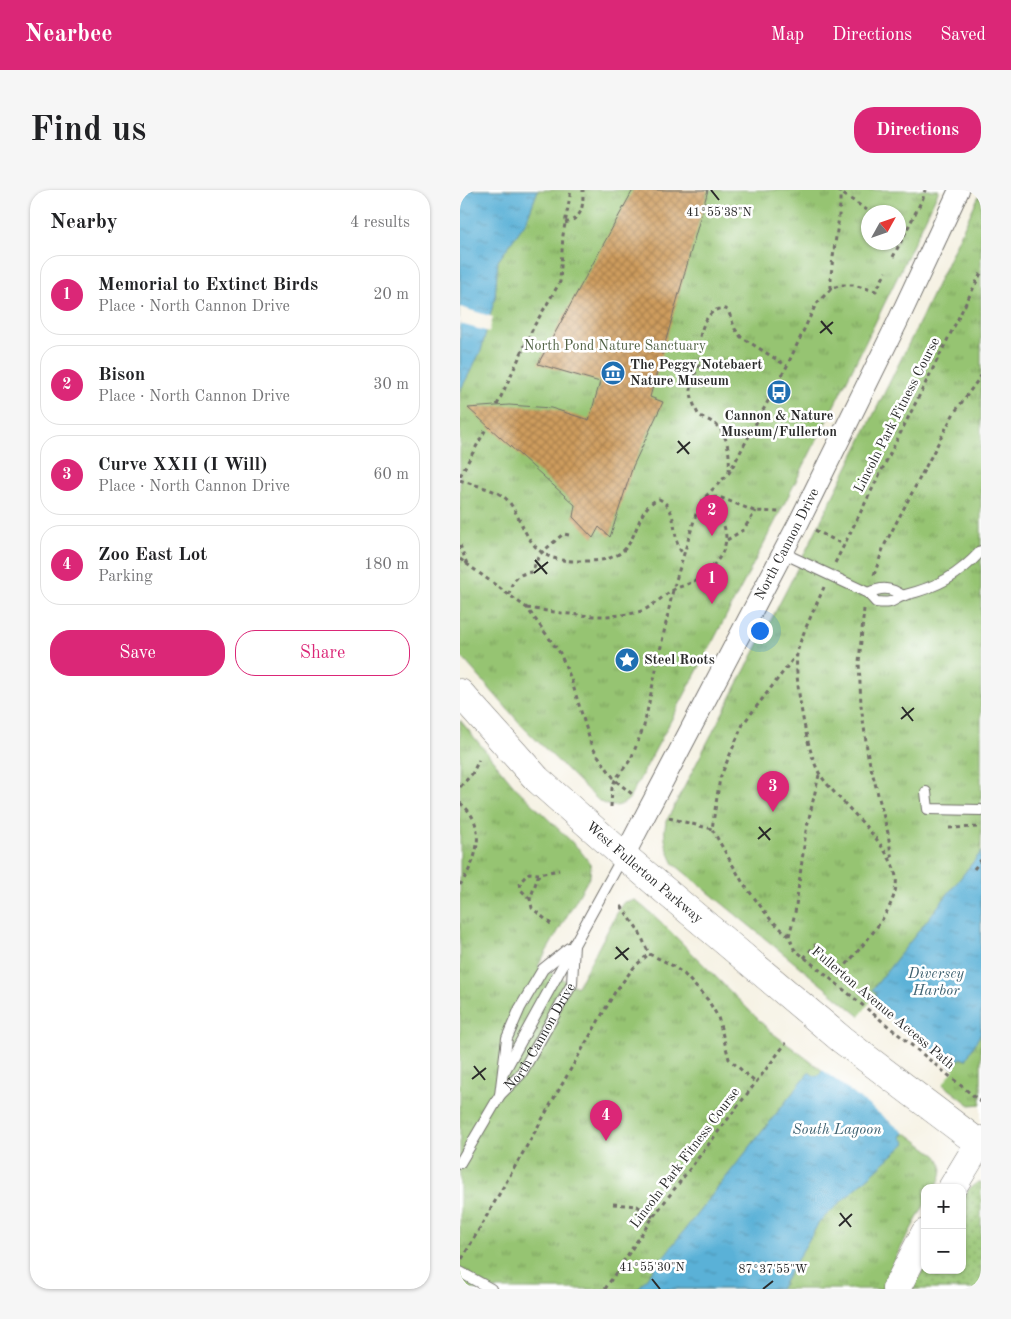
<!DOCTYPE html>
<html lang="en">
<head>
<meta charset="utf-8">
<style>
  body { margin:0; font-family:"Old Standard TT",serif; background:#f6f6f6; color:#202124 }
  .controls { position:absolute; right:15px; bottom:15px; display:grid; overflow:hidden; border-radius:10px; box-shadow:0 1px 4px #0004 }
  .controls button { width:45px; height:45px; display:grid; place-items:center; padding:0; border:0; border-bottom:1px solid #e0e0e0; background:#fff; color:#202124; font:25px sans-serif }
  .compass { position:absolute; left:401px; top:15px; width:45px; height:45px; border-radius:50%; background:#fff; box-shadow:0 1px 4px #0004; rotate:50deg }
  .you { position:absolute; left:299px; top:440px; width:18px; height:18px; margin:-12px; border:4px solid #fff; border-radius:50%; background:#1a73e8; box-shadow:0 0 0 8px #1a73e833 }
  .badge { display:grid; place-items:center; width:32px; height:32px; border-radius:50%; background:#db2777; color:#fff; font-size:16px; font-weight:700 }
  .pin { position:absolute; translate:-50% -41px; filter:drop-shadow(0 1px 2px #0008) }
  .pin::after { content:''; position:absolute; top:26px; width:18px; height:15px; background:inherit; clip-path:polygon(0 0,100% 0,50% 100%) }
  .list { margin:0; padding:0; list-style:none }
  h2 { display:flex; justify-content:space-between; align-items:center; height:65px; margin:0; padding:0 20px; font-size:21px }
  h2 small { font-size:16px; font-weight:400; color:#757577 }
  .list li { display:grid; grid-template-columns:32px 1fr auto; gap:15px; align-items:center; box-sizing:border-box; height:80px; margin:0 10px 10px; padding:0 10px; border:1px solid #e0e0e0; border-radius:20px }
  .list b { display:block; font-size:19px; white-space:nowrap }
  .list p { margin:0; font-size:16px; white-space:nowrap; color:#757577 }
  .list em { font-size:16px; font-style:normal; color:#757577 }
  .actions { display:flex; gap:10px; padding:15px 20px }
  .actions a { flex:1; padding:11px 0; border:1px solid #db2777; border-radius:20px; text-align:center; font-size:18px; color:#db2777 }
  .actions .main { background:#db2777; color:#fff }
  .map { position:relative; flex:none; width:521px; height:1099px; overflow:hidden; border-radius:20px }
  header { display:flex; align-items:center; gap:30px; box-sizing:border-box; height:70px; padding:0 25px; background:#db2777; color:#fff }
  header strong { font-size:24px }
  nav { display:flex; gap:28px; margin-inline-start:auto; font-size:18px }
  .intro { display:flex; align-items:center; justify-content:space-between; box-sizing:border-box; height:120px; padding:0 30px }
  h1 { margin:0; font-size:35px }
  .button { padding:12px 22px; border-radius:20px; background:#db2777; color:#fff; font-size:18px; font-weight:700 }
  main { display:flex; gap:30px; padding:0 30px }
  aside { flex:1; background:#fff; border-radius:20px; box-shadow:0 1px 4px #0004 }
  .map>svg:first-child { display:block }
</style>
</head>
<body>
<header>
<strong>Nearbee</strong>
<nav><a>Map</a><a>Directions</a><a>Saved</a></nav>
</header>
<div class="intro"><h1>Find us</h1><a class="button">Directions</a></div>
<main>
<aside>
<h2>Nearby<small>4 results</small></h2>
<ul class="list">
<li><span class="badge">1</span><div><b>Memorial to Extinct Birds</b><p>Place · North Cannon Drive</p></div><em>20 m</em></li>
<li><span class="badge">2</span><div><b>Bison</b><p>Place · North Cannon Drive</p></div><em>30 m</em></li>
<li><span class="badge">3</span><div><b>Curve XXII (I Will)</b><p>Place · North Cannon Drive</p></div><em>60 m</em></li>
<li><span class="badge">4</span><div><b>Zoo East Lot</b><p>Parking</p></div><em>180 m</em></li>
</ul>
<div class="actions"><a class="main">Save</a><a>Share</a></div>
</aside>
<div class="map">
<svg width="521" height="1099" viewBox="0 0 521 1099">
  <defs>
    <pattern id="grass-dots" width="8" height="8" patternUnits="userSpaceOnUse" patternTransform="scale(1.25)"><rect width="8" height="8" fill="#96c472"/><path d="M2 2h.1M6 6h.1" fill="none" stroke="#7b9f5e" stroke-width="1.8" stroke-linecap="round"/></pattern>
    <pattern id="park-tufts" width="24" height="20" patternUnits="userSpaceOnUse" patternTransform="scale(1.25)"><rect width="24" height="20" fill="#96c472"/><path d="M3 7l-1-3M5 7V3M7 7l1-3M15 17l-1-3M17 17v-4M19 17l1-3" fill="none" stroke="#7b9f5e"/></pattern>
    <pattern id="water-ripples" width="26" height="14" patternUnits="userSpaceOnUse" patternTransform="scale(1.25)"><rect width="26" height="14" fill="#5ab1d7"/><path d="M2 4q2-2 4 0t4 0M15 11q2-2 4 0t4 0" fill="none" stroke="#4b90af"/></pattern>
    <pattern id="building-cross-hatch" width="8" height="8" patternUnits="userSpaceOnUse" patternTransform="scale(1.25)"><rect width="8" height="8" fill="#ce9c5d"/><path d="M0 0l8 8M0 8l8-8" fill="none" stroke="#a77f4d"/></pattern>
  </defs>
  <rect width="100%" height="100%" fill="#fff"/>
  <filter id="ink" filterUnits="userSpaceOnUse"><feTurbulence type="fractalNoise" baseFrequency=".02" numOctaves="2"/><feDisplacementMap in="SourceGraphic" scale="10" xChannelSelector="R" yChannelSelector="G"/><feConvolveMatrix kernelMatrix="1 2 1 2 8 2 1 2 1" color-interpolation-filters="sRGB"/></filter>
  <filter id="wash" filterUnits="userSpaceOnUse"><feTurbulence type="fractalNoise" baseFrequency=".0096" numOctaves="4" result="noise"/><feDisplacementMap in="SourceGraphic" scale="20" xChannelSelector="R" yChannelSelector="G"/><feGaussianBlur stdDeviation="1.12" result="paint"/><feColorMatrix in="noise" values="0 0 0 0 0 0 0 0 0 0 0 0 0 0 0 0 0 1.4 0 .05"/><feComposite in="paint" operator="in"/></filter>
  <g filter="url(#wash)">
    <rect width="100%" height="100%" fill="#f5f1e2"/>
    <path fill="url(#grass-dots)" stroke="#60784e" d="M518,992H521V1099H453L465,1076V1080H502V1009L510,998Z"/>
    <path fill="url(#park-tufts)" stroke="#60784e" fill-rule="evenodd" d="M0,0H479C382,206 277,408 169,609C160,618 150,618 139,611L65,539L0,465ZM408,22H438V52H408Z
      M521,1V914L510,915L485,896L214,674C207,660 202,648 206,632L326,401L460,131Z
      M0,530L55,597L119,659L131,675L130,686L78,776L117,797L161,716L164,712L175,710L200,731L311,842L477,966C485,977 482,987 475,998H465V1014L437,1065L423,1099H0Z"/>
    <path fill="url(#water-ripples)" stroke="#426e81" d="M0,0H78L66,32L38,71L35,107L21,161L0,201Z
      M521,662V843L506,870L501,868L498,870L441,947L446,953L360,1031L320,1099H178L349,882L354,886H358L416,808V803L412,800Z"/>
    <path fill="#f5f1e2" d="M0,117L33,127L29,142L0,134Z
      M411,811L494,879L446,944L360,878Z"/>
    <g id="blocks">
      <path fill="url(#building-cross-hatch)" d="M173,0H248L190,207L203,212L173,276L150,347L139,337L133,348L113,327L115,315L8,218L49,215L91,218L129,230L140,192L78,174Z"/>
    </g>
  </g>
  <g filter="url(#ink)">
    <use href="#blocks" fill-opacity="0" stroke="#72706b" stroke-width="1"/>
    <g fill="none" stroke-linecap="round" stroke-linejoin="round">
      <defs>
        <g id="service">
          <path d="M323,363L408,403L416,412C436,414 430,410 445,405C477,397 498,386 521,361"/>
          <path d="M408,403C422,397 430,397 443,406"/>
          <path d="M466,602L468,619L521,620"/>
          <path d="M44,882L163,666"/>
          <path d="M40,905L47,848L60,818L83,779L109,758"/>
          <path id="s1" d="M0,973L40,905L61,884L112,794L114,754"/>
          <path d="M0,1082L31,1099"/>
        </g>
        <g id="minor">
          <path id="s2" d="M164,666L339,332L437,133L499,0"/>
        </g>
        <g id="secondary">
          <path id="s3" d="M0,503L77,589L164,666L381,849L521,955"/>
        </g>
        <path id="motorway" d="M492,998L521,950
          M436,1099L465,1043"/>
      </defs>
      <use href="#service" stroke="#72706b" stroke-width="12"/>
      <use href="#minor" stroke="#72706b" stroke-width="22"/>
      <use href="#secondary" stroke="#72706b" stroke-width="29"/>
      <use href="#motorway" stroke="#72706b" stroke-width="29"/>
      <path stroke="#72706b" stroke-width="3" stroke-dasharray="4 4" stroke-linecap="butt" d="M377,0L410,22
        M105,33C123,28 123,17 123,0
        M434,52L438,58
        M433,67L463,8L465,0
        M371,99C370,66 381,35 380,2
        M37,215L74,136L100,92L103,45L111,0
        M269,282C270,265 269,242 252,232C247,229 242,228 238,224C232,212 228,199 234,186C236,181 239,177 240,172C241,167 239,164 239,160C238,143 248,112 268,120L275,139L281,147L327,176
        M0,286L27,237
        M0,290C13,295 31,298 43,306C52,313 55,322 60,331C72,358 83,370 113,371C127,371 141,372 155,366C180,355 174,318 199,309C220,319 210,348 223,364
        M245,308L259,307L294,321L320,322
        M355,340L384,355
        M267,350L283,340L296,321
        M0,355L7,374
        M0,369L67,418L100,463L111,489L132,557L155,590L172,604
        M375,373L521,83
        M414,385L424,356L494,223L521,186
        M364,397C358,412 339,449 337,464C334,488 347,566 361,586C380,614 441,661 436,696C432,727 397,760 379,784
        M49,405C51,391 58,383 72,382L79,365L103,344L109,345
        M67,418C103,423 141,431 178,422C191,419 202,406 213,400C220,396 228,395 234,391C272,366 277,339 244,308
        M404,419L399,472L401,515L408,566L428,643L432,671
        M359,585L346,641L335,723L329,746L334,759L521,912
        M0,597L12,584L19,570
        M0,613C28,634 18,669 0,695
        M151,617L152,598L155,590L171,569L184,536L213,400L236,324L244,308L269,283L327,176L356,114L371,99L381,95H393L416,101L426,82
        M209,628L252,639
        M489,638L521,637
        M514,679L521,670
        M70,709L61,700L60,692L69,683L79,684
        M161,716L179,741L189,764L210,774L224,784L248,810L258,827L269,869L296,893
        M91,734L72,718L70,709L79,684L99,680
        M329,746L311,730L283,693L252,639L260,588L283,534L337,464
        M344,768L355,755L383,779
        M153,1014L177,1016L193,1027
        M2,1069L155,802L175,776L189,764
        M145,1099L193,1027L326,853"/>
      <use href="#service" stroke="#fff" stroke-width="10"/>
      <use href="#minor" stroke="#fff" stroke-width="20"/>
      <use href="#secondary" stroke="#fff" stroke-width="28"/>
      <use href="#motorway" stroke="#fff" stroke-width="28"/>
    </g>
  </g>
  <path fill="none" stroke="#2b2b2b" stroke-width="2" d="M251,0L259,10M361,131L372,144M360,143L373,132M218,251L229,264M217,263L230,252M75,370L87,384M74,383L88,372M442,517L453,531M441,529L454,518M299,637L310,650M298,649L311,638M156,757L168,770M155,769L169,758M14,876L25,890M12,889L26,878M380,1023L391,1037M379,1036L392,1024M192,1089L200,1099M303,1099L313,1091"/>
  <defs>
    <symbol id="museum-disc" viewBox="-11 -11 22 22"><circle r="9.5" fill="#1f6fb2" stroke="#fff"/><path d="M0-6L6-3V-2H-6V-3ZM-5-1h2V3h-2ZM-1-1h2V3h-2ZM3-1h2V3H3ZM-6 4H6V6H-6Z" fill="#fff"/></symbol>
    <symbol id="bus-disc" viewBox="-11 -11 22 22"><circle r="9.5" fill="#1f6fb2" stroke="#fff"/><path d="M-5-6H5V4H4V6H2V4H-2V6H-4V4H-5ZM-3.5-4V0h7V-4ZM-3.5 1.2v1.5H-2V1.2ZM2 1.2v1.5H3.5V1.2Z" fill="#fff"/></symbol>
    <symbol id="sight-disc" viewBox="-11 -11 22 22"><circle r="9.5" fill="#1f6fb2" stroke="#fff"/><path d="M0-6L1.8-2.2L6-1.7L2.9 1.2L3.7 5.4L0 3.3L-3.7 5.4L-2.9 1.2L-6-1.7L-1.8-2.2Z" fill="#fff"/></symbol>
  </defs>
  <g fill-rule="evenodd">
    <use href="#museum-disc" x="139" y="169" width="28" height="28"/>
    <use href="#bus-disc" x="305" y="188" width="28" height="28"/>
    <use href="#sight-disc" x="153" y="456" width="28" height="28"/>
  </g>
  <g text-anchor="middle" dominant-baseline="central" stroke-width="5" stroke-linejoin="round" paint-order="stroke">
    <g font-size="14" fill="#506144" stroke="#fff">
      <text x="155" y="156">North Pond Nature Sanctuary</text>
    </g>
    <g font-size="14" font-weight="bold" fill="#2b2b2b" stroke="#fff" text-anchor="start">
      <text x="170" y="175">The Peggy Notebaert<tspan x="170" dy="16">Nature Museum</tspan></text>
      <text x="319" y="226" text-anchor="middle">Cannon &amp; Nature<tspan x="319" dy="16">Museum/Fullerton</tspan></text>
      <text x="184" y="470">Steel Roots</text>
    </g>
    <g font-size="14" fill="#2b2b2b" stroke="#fff">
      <text transform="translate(437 225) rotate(-63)">Lincoln Park Fitness Course</text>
      <text stroke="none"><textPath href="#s2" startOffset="352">North Cannon Drive</textPath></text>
      <text stroke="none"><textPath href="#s3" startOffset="258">West Fullerton Parkway</textPath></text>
      <text transform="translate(423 818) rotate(40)">Fullerton Avenue Access Path</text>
      <text stroke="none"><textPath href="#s1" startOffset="150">North Cannon Drive</textPath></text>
      <text transform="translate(225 968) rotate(-53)">Lincoln Park Fitness Course</text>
    </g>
    <g font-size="15" font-style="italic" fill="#3e6170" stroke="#fff">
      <text x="476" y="784">Diversey<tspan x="476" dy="17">Harbor</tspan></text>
      <text x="377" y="940">South Lagoon</text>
    </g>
  </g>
  <g font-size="12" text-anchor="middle" fill="#2b2b2b" stroke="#fff" stroke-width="5" stroke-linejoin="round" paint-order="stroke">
    <text x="259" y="26">41°55'38"N</text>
    <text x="192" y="1081">41°55'30"N</text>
    <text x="313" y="1083">87°37'55"W</text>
  </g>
</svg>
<div class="controls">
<button>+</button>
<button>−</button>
</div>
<svg class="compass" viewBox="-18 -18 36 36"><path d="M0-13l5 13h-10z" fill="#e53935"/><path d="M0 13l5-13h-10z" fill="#757577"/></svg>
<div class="you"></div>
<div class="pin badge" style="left:252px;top:414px">1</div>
<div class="pin badge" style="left:252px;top:346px">2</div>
<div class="pin badge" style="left:313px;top:622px">3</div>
<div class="pin badge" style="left:146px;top:951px">4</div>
</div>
</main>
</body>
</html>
